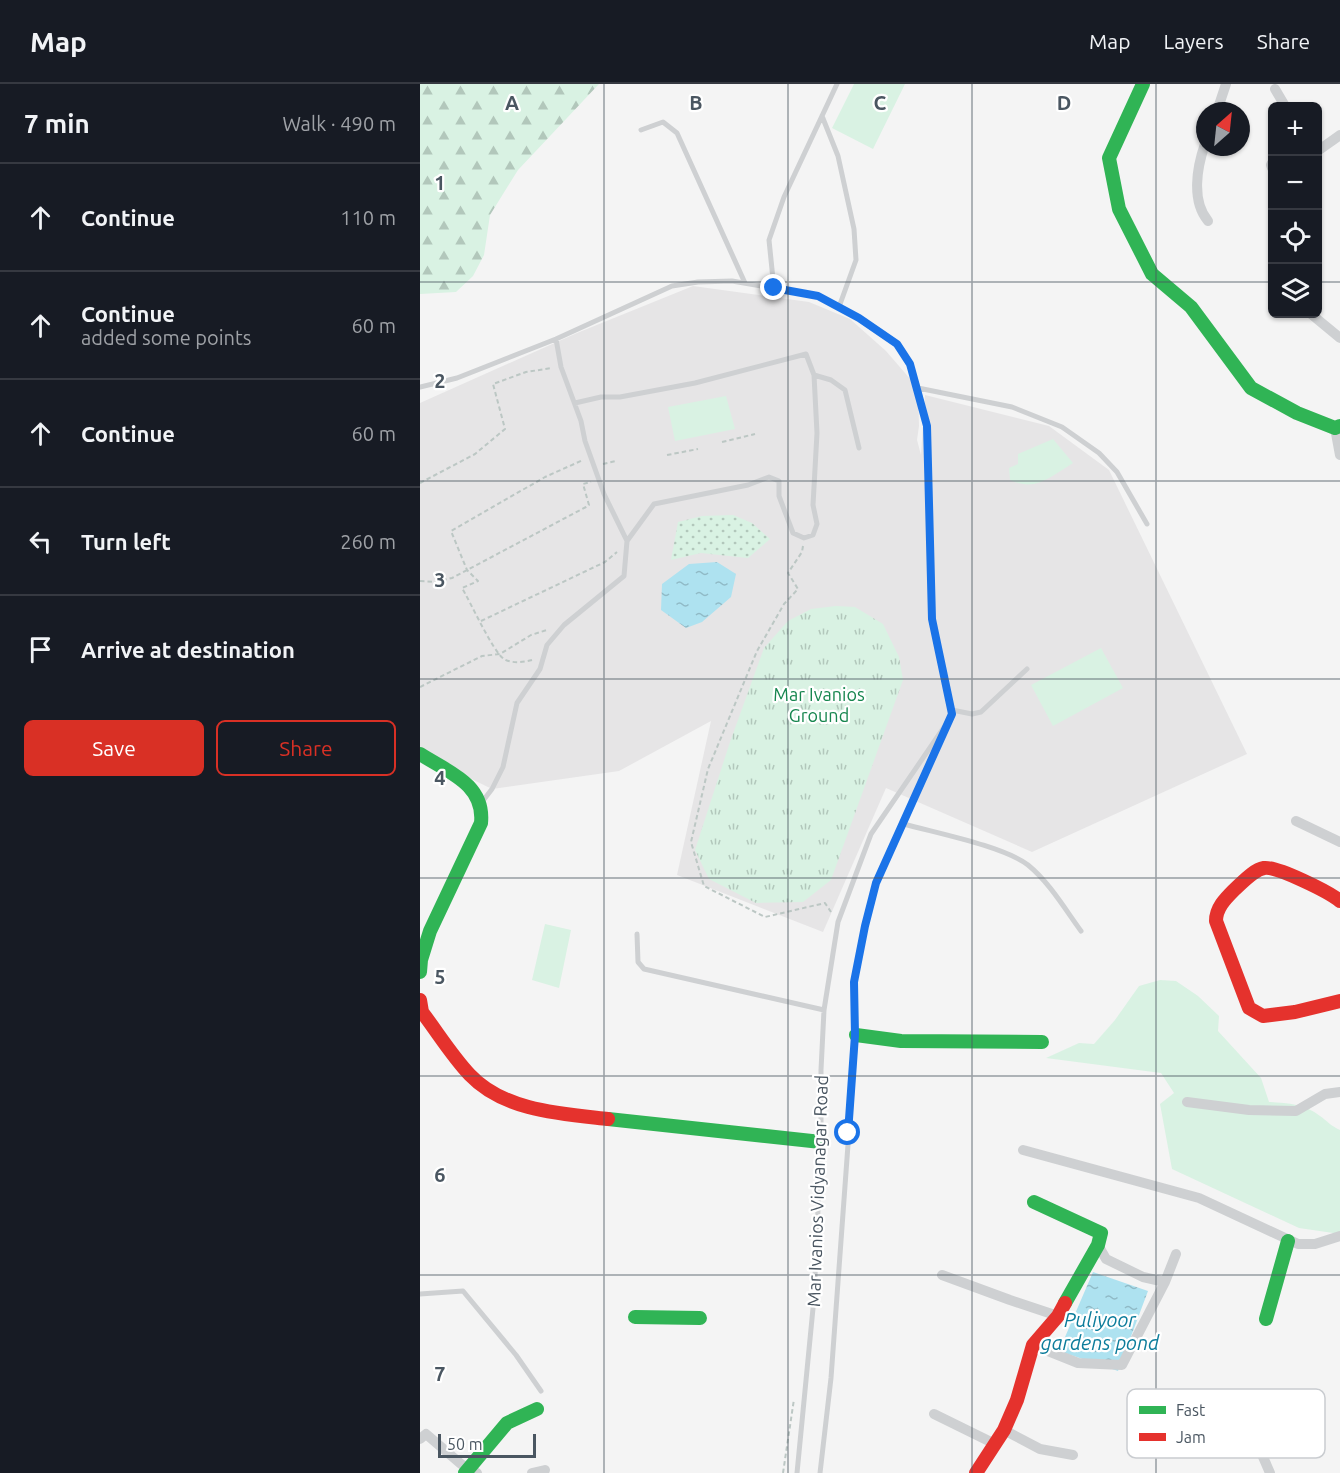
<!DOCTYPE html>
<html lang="en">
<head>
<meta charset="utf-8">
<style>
  body { margin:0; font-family:Ubuntu,sans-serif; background:#242831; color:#f1f3f6 }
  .controls { position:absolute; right:18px; top:18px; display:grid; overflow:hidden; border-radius:9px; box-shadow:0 2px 4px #0004 }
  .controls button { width:54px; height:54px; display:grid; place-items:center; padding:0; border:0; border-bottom:2px solid #363941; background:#171b24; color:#f1f3f6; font:30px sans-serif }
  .compass { position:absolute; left:776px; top:18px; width:54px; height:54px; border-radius:50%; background:#171b24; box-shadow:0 2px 4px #0004; rotate:27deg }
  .scale { position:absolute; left:18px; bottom:15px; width:98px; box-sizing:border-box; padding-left:6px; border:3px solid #4a5661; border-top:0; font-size:16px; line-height:21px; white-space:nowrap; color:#4a5661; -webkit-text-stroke:4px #fff; paint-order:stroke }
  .stop { position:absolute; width:18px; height:18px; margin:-14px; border:4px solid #1a73e8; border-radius:50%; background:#fff }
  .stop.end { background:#1a73e8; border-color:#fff; box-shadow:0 2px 6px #0008 }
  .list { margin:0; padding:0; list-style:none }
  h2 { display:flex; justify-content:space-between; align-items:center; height:78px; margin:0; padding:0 24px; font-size:26px }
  h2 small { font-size:20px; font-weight:400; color:#9ea1a6 }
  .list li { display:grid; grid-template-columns:39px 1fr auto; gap:18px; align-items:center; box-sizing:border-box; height:108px; padding:0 24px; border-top:2px solid #363941 }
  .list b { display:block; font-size:22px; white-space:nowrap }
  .list p { margin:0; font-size:20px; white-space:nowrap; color:#9ea1a6 }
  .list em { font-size:20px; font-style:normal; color:#9ea1a6 }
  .actions { display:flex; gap:12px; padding:18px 24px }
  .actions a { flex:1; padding:14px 0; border:2px solid #d93025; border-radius:9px; text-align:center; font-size:21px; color:#d93025 }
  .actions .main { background:#d93025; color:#fff }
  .icon { flex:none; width:33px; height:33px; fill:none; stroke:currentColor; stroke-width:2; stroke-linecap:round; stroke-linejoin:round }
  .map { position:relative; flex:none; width:920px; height:1389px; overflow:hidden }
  header { display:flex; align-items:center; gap:36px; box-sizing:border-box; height:84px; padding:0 30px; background:#171b24; border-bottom:2px solid #363941 }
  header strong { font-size:28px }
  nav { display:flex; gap:33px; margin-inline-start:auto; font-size:21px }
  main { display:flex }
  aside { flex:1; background:#171b24 }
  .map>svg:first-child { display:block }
</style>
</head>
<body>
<header>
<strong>Map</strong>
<nav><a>Map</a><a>Layers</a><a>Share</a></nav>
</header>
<main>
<aside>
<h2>7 min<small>Walk · 490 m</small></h2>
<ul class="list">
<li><svg class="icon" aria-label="ahead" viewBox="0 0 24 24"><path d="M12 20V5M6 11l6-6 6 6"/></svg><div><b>Continue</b></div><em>110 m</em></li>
<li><svg class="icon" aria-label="ahead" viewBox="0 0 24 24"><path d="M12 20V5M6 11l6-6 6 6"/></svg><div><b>Continue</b><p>added some points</p></div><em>60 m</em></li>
<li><svg class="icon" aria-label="ahead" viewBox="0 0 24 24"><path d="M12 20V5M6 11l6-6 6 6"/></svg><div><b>Continue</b></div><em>60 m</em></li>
<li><svg class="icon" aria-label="left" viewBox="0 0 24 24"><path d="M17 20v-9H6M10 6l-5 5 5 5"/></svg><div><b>Turn left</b></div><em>260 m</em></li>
<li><svg class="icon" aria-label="arrive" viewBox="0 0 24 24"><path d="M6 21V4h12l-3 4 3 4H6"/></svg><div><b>Arrive at destination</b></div></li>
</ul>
<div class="actions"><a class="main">Save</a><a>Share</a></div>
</aside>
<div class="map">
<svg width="920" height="1389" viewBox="0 0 920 1389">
  <defs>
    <pattern id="forest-firs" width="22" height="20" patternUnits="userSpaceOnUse" patternTransform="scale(1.5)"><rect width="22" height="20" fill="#d9f2e3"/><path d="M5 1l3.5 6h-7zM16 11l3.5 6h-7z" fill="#b2c7bb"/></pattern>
    <pattern id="park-tufts" width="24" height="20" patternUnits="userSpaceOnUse" patternTransform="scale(1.5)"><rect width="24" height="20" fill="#d9f2e3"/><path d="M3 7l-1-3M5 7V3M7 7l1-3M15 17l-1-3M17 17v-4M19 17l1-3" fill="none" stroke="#b2c7bb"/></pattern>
    <pattern id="garden-dots" width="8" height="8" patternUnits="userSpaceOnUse" patternTransform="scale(1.5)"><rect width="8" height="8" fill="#d9f2e3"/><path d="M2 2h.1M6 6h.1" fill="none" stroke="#b2c7bb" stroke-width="1.8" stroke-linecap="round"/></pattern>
    <pattern id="water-ripples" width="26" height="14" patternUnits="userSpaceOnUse" patternTransform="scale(1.5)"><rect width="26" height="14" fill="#aee2f0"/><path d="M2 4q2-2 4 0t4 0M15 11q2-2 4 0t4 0" fill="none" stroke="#90bac6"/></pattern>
  </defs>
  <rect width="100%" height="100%" fill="#f4f4f4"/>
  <path fill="#e6e5e6" d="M273,202L389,218L430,235L466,267L498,304L499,342L497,356L501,371L505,311L629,342L689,386L827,670L612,768L466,704L403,848L257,791L291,637L199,687L72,705L27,683L0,663V319L157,249Z"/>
  <path fill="#d9f2e3" d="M434,0H485L453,65L412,44Z
    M306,312L315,345L255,357L248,323Z
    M633,355L653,379C630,393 616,408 590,396L589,384L598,380V370Z
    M681,564L703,604L633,642L611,601Z
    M125,840L151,846L139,904L112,896Z
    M740,896L756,897L778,912L799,932L798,947L841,994L849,1018C868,1019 885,1020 900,1032C907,1037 911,1042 920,1046V1150L879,1144L752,1085L740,1020L754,1009L741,989L626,974L659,959L674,960L695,936L719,902Z"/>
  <path fill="url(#forest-firs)" d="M0,0H179L98,86L70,131L64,171L53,192L36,208L0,210Z"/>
  <path fill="url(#park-tufts)" d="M416,522L435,523L463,540L479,573L483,596L411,796L383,818L336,819L289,795L275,766L310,658L344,564L368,537L391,525Z"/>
  <path fill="url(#garden-dots)" d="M313,431L332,439L350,455L328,474L281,469L251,476L258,438L282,432Z"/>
  <path fill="url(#water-ripples)" d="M297,478L316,490L311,513L282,538L266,544L241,526L242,500L269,480Z
    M673,1188L728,1207L698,1287L639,1267Z"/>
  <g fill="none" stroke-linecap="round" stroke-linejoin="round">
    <path stroke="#bcc7c4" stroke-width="2" stroke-dasharray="4.5 3" stroke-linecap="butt" d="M302,358L335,350
      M247,371L278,365
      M183,380L196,377
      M0,399L55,370L85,345L73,300L106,288L132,284
      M383,462L382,468L368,489L378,505L364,520L337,567L288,685L271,758L284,802L345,833L405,819L411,828
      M0,497L15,498L32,494L166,423L169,421L163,400L171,398
      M61,537L185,478L197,468
      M112,576C104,578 92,580 84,575C73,568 50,517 42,504L58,497L47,486L31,447L125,393L163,376
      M0,603L62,572L80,570L111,551L127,546
      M363,1389L374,1315"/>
    <path stroke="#ced0d2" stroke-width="5" d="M402,32L418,72L434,145L436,176L419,223
      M221,46L243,38L257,49L325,199
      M354,205L349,156L364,113L417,0
      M0,303L37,294L136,255L252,202L278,198L312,197L398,212L439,234L477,260L490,280L498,304L507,342L512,535L533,630L451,750L418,838L404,926L401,986V1058L394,1214L377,1389
      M498,304L592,323L642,343L679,369L697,388L727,440
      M155,319L181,313H200L275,299L386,270L394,291L411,296L425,306L439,364
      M207,457L234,420L328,401L349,393L359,397V412L373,449L384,454L393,451L397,440L393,421L397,349L394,291
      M532,626L552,630L561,628L607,585
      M62,718L72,705L83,683L97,619L120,585L127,561L144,541L204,492L207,457L184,410L165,357L161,337L141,283L136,255
      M484,740C516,749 583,762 608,781C629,798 645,825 661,847
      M217,850L218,878L224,885L404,926
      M0,1210L43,1207L96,1271L121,1307
      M400,1389L411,1294L436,951L434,899L445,842L456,799L526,645"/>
    <path stroke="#ced0d2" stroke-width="10" d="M855,5L865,22
      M797,27L806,0
      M785,60C777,83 771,117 788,137
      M898,65L899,66L920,51
      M852,79L851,81L852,84
      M891,230L920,254
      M915,344L920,371
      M876,737L920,758
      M767,1018L829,1026L876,1027L905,1010L920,1008
      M603,1066L779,1114L878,1160H895L920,1152
      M522,1191L590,1216L638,1232
      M745,1198L756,1170
      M613,1261L658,1279L702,1281L745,1198L723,1193L686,1175L678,1161
      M514,1330L575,1360
      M584,1346L620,1365L653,1371
      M834,1352L850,1389
      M0,1355L6,1350L41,1380L57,1389
      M112,1389L125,1386"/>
    <path stroke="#30b455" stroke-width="14" d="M723,0L689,74L699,125L732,190L771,223L831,304L877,329L915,344L920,342
      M0,670C28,688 65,700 61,739L10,847L1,876L0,888
      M436,951L481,957L622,958
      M188,1035L401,1058
      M614,1118L681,1149L678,1161L645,1219
      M215,1233L280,1234
      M846,1235L868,1157
      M45,1389L87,1339L117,1325"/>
    <path stroke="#e5322d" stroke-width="14" d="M920,817C909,808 857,782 844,784C833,786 822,799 814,806C805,815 796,824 796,837L829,924L843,932L875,928L920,917
      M0,916L2,928C18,949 32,972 50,991C84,1027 142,1030 188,1035
      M556,1389L584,1346L597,1316L613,1261L638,1232L645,1219"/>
  </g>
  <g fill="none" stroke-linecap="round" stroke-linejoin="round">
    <path stroke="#1a73e8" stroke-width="8" d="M354,204L398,212L439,234L477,260L490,280L507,342L512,535L532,630L456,799L445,842L434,898L435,951L428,1049"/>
  </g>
  <path fill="none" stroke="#4a5661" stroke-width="1.5" stroke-opacity="0.55" d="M184,0V1389M368,0V1389M552,0V1389M736,0V1389M0,198H852M898,198H920M0,397H920M0,595H920M0,794H920M0,992H920M0,1191H920"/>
  <g text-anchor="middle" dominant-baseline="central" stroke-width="4.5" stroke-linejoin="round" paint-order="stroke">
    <g font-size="18" fill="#17864f" stroke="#fff">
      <text x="399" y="610">Mar Ivanios<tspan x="399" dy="21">Ground</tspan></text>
    </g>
    <g font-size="18" fill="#4a5661" stroke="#fff">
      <text transform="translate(397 1107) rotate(-88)">Mar Ivanios Vidyanagar Road</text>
    </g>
    <g font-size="20" font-style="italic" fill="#0c7c9b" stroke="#fff">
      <text x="680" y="1235">Puliyoor<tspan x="680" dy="23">gardens pond</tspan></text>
    </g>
  </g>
  <rect x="707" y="1305" width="198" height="69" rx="9" fill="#fff" stroke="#c9ccd0" stroke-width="1.5"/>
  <rect x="719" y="1322" width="27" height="8" fill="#30b455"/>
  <rect x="719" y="1349" width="27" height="8" fill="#e5322d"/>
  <g font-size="16" fill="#4a5661">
    <text x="756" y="1332">Fast</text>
    <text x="756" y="1359">Jam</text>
  </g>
  <g font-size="20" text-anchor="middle" font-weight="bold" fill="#4a5661" stroke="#fff" stroke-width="4.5" stroke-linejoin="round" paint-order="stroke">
    <text x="92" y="26">A</text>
    <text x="276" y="26">B</text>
    <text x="460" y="26">C</text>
    <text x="644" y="26">D</text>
    <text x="20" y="106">1</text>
    <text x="20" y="304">2</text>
    <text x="20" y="503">3</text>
    <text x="20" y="701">4</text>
    <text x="20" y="900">5</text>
    <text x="20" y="1098">6</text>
    <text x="20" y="1297">7</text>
  </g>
</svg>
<div class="controls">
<button>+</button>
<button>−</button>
<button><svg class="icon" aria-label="locate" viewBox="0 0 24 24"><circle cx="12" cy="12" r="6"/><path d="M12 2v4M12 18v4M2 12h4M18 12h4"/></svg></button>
<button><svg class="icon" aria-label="layers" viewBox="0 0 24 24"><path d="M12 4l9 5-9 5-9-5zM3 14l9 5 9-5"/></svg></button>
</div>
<svg class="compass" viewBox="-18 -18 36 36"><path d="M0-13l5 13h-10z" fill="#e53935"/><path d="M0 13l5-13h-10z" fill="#9ea1a6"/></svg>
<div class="scale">50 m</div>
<div class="stop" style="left:428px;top:1049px"></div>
<div class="stop end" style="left:354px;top:204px"></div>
</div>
</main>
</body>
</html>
